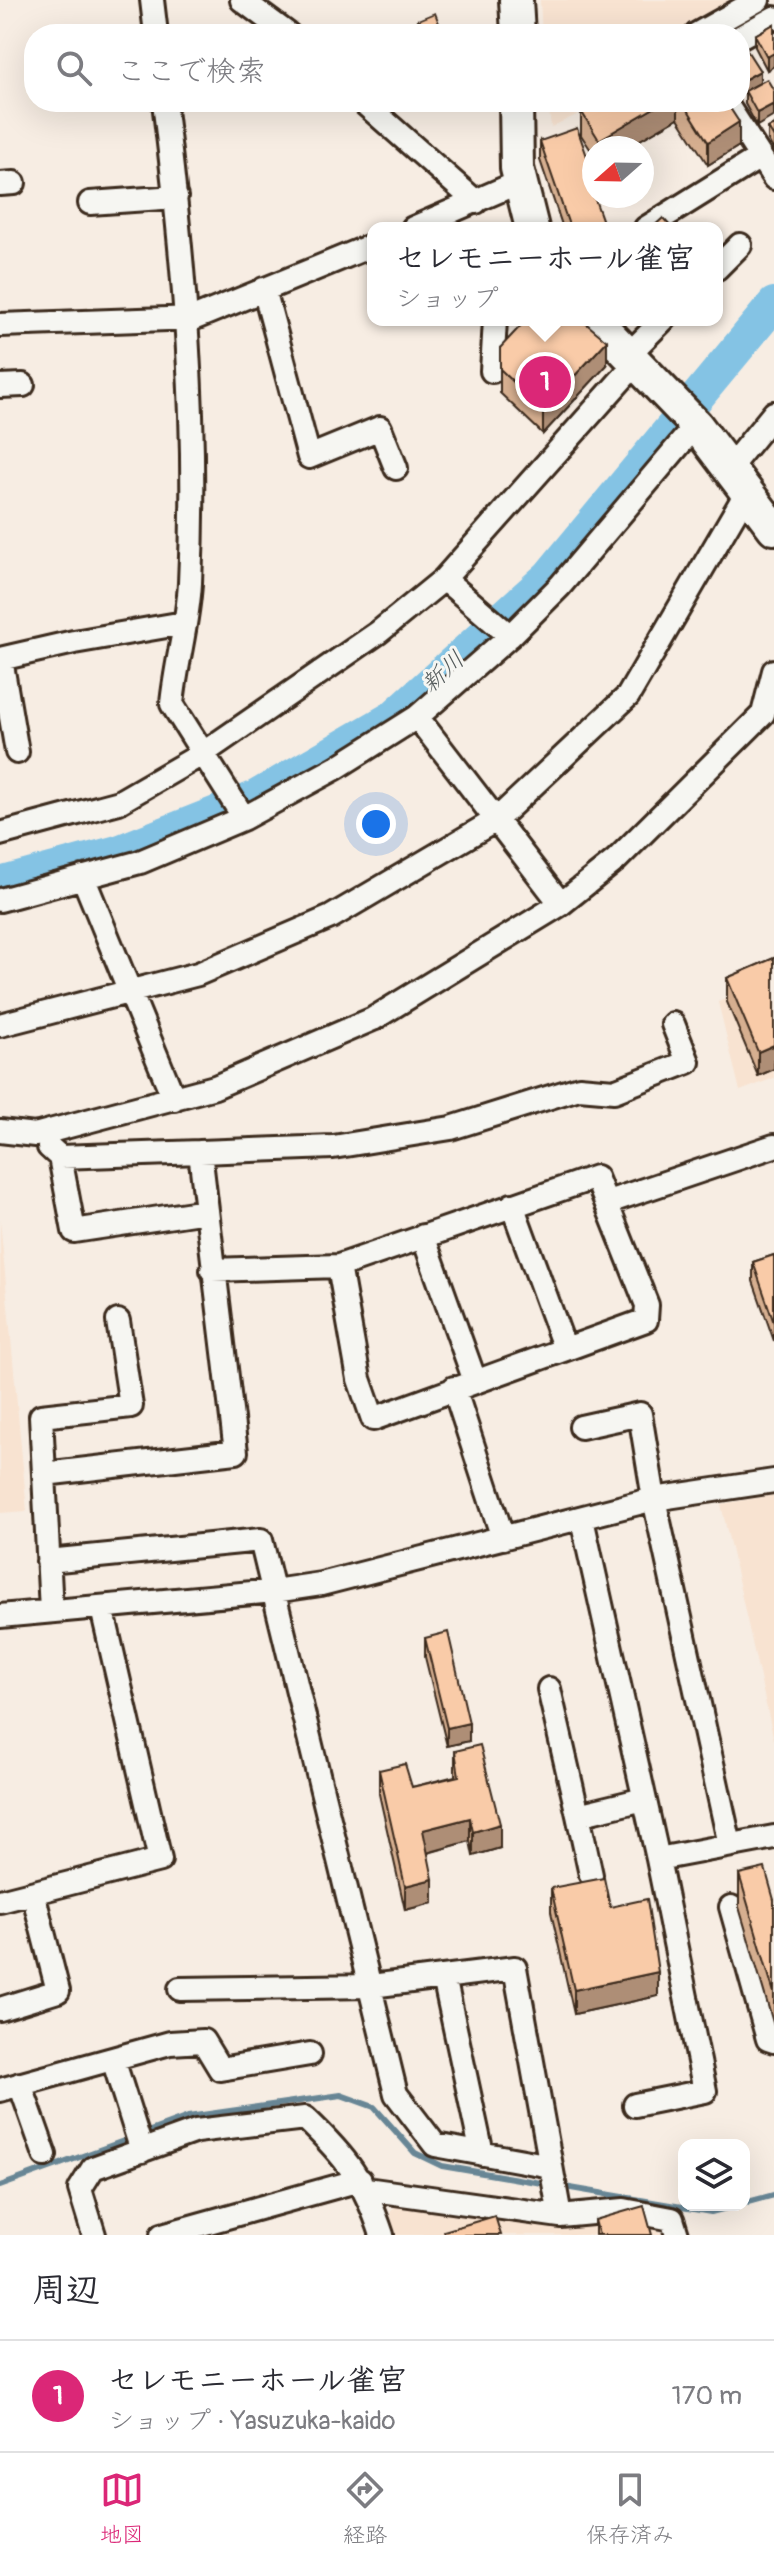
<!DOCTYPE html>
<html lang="ja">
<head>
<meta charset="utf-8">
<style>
  body { margin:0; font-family:Pangolin,"Klee One",sans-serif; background:#f7f7f7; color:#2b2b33 }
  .controls { position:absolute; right:24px; bottom:24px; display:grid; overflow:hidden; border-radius:16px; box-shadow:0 8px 32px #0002 }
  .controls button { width:72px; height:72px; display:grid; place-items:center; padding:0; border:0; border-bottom:2px solid #e1e1e2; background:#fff; color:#2b2b33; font:40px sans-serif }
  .compass { position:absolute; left:582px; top:136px; width:72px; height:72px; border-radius:50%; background:#fff; box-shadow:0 8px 32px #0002; rotate:250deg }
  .you { position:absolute; left:376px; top:824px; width:28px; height:28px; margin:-20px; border:6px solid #fff; border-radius:50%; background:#1a73e8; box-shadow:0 0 0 12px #1a73e833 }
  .badge { display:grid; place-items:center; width:52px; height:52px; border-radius:50%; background:#db2777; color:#fff; font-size:26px; font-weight:700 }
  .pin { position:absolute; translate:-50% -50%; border:4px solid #fff; box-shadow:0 2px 8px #0006 }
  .popup { position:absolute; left:367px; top:222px; width:356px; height:104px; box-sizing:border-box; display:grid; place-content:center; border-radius:16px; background:#fff; filter:drop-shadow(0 2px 6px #0005); font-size:26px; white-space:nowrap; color:#7c7c81 }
  .popup b { font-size:30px; color:#2b2b33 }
  .popup::after { content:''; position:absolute; left:50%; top:100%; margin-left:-16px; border:16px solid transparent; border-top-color:#fff }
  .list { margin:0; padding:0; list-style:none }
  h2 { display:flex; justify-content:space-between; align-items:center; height:104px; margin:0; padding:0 32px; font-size:34px }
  h2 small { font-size:26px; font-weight:400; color:#7c7c81 }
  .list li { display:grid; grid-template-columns:52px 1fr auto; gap:24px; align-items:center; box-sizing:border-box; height:112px; padding:0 32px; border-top:2px solid #e1e1e2 }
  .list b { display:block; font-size:30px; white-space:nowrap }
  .list p { margin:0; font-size:26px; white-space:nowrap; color:#7c7c81 }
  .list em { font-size:26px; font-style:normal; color:#7c7c81 }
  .icon { flex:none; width:44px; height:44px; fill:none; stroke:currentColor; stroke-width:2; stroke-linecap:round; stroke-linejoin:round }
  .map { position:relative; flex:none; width:774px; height:2235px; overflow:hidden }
  .search { position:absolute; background:#fff; box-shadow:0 8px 32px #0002; left:24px; right:24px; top:24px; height:88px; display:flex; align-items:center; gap:20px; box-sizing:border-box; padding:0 28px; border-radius:32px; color:#7c7c81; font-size:30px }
  .sheet { height:216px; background:#fff }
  nav { display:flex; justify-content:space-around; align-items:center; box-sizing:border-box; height:112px; border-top:2px solid #e1e1e2; background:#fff; font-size:22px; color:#7c7c81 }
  nav a { display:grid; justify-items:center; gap:4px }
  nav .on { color:#db2777 }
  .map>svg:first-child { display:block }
</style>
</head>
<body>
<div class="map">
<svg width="774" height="2235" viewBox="0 0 774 2235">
  <rect width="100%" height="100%" fill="#f7ede3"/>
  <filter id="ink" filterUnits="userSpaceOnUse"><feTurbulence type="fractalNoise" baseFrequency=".0125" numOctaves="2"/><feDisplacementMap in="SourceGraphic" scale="16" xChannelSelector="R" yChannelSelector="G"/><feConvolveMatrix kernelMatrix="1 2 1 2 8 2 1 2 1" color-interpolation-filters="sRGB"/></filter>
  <g filter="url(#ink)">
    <path fill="#f8e3d1" d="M540,0H743L688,34H542Z
      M548,102H604L551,127Z
      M774,979V1078L740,1091L718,1002Z
      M0,1220L27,1511L0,1513Z
      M774,1495V1740L721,1504Z
      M399,2201L557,2229L611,2216L644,2224L665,2235H395L390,2213Z"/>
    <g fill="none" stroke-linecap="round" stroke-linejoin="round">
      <path stroke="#678695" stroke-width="6" d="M142,2134L188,2117L341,2095L374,2107L415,2153L442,2166L711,2212L738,2205
        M0,2186L132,2138
        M744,2203L774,2195"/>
      <path stroke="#84c3e4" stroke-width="34" d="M0,884L118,852L254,798L392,718L549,576L774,304"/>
      <defs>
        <path id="minor" d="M152,0L156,34
          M242,0L288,34
          M697,34L758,0
          M740,37L774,18
          M164,102C184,262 198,421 190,583C188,623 176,663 172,704L244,818
          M363,102L476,202
          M725,102L774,178
          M0,184L14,183
          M90,203L176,197
          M413,228L519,182
          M646,228L760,157
          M717,268L740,245
          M264,289L309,457L380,428L396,468
          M0,325L195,318L373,245
          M629,354L663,320
          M492,371L495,320
          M0,386L23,385
          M730,467L774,413
          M444,579L510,636
          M0,659L74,642L184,623
          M1,659L17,752
          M417,717L561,904
          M0,834L119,802L202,754L379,632L444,579L637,362
          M83,877L174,1099
          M0,900L140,862L244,818L336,768L417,717L510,636L560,586L696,425
          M0,1025L198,974L331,917L496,820L628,696L748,490
          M0,1131L35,1135L215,1087L373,1019L561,904L616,860L763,714L774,671
          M49,1147L60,1157L74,1231L206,1211
          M200,1152L333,1147L451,1128L579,1088L614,1091L688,1062L673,1024
          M608,1202L774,1146
          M512,1205L565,1349
          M423,1236L475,1381
          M212,1270L339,1266L359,1379L373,1419L646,1320L647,1305L596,1177L339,1266
          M454,1388L503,1538
          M581,1427L640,1414L654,1499L730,1845
          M44,1474L41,1416L131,1406L118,1321
          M582,1519L658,1859L774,1837
          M48,1561L261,1540L396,2094L435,2145L551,2166L560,2216
          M51,1611L44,1474L236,1452L200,1152L60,1157
          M0,1616L274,1591L321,1584L654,1499L774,1481
          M549,1689L578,1815L644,1799
          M578,1815L591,1875
          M0,1901L160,1860L102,1608
          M731,1907L768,2039L774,2041
          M444,1977L482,2154
          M180,1989L371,1986L515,1968L551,2166
          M0,2009L58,1991L33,1893
          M113,2059L142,2151
          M20,2084L45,2155
          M0,2090L170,2043L203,2041L220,2069L310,2054
          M635,2105L705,2091L658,1859
          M366,2189L560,2216L624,2210L672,2219L677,2235
          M94,2235L80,2189L93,2168L196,2131L305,2118C347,2158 364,2180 382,2235
          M162,2235L360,2180"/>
        <path id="secondary" d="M516,0L518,34
          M516,102L517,168L532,228
          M595,320L696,425L774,528"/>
      </defs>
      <use href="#minor" stroke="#3b2a1e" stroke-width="28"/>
      <use href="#secondary" stroke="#3b2a1e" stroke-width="38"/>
      <use href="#minor" stroke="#f6f6f2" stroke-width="22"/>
      <use href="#secondary" stroke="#f6f6f2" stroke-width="32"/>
    </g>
    <path fill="#d6af90" stroke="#3b2a1e" stroke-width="2" d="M418,20L440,34H418Z
      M774,24V66L767,70L755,47V35Z
      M740,52L760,71L757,126L745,104V92L740,94Z
      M595,102H726L739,146L708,165L678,118L626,148H594V155L581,135V111Z
      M774,125V151L768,140V128Z
      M540,141L603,228H563L540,160Z
      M500,348L607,365L543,434L500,393Z
      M774,958V1069L758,1076L727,1002V978Z
      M774,1255V1341L753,1281V1262Z
      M425,1638L469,1741L447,1746L425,1657Z
      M455,1751L500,1848L473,1856L470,1841L428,1853L433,1903L405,1910L379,1794V1770L412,1787L455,1776Z
      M739,1874L774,1900V2026L739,1907Z
      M551,1888L610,1907L658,1996L574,2014L551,1912Z
      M595,2220L652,2235H595Z"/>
    <path fill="#ae8e76" stroke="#3b2a1e" stroke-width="2" d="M774,53V66L767,70V57Z
      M760,71V83L740,94V82Z
      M664,102H678V118L626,148H599V140Z
      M774,104V116L757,126V113Z
      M739,122V146L708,165V142Z
      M594,178V196L588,180Z
      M603,222V228H587Z
      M607,341V365L543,434V410Z
      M774,1045V1069L758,1076V1052Z
      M469,1723V1741L447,1746V1728Z
      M470,1818V1841L423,1854V1830Z
      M500,1824V1848L473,1856V1832Z
      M433,1879V1903L405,1910V1886Z
      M658,1972V1996L574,2014V1990Z"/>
    <path fill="#f9cba8" stroke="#3b2a1e" stroke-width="2" d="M435,13L440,26L436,28L438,34H424L418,20Z
      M774,24V53L767,57L755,35Z
      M746,49L760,71L740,82V52Z
      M767,79L774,91V104L757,113L745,91Z
      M595,102H664L599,140L581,111Z
      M683,102H726L739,122L708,142Z
      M774,125V138L768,128Z
      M577,128L594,176V178L588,180L603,222L587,228H570L540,141Z
      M663,218L672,228H652Z
      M526,320H582L607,341L543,410L500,369V348Z
      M774,958V1045L758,1052L727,978Z
      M774,1255V1323L753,1262Z
      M448,1632L469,1723L447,1728L425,1638Z
      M480,1745L500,1824L473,1832L470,1818L423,1830L433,1879L405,1886L379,1770L405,1764L412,1787L459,1776L455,1751Z
      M765,1868L774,1900V1993L739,1874Z
      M604,1878L610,1907L647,1899L658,1972L574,1990L551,1888Z
      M644,2206L652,2235H599L595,2220Z
      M495,2216L501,2235H445L444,2231Z"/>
  </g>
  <g text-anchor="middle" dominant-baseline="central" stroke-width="6" stroke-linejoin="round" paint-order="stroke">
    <g font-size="24" font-style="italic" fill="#515859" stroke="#f6f6f2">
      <text transform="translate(443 672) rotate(-42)">新川</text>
    </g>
  </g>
</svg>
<div class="controls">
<button><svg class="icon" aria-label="layers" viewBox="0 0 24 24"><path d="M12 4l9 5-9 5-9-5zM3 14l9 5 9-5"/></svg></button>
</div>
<svg class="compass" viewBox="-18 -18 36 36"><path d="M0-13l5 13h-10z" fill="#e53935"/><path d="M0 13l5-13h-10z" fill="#7c7c81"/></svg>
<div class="you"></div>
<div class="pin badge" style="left:545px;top:382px">1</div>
<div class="popup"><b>セレモニーホール雀宮</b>ショップ</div>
<div class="search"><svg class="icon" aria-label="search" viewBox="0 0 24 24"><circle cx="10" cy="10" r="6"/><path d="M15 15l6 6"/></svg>ここで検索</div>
</div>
<section class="sheet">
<h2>周辺<small></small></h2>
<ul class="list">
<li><span class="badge">1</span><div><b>セレモニーホール雀宮</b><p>ショップ · Yasuzuka-kaido</p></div><em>170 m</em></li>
</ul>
</section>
<nav>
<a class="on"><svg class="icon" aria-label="map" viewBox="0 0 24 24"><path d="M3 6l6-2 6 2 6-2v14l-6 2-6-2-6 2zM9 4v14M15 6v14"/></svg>地図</a>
<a><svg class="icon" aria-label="directions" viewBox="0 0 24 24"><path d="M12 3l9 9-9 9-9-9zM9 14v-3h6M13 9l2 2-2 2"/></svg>経路</a>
<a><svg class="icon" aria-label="saved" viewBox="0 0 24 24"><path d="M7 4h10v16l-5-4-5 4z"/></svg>保存済み</a>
</nav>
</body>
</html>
